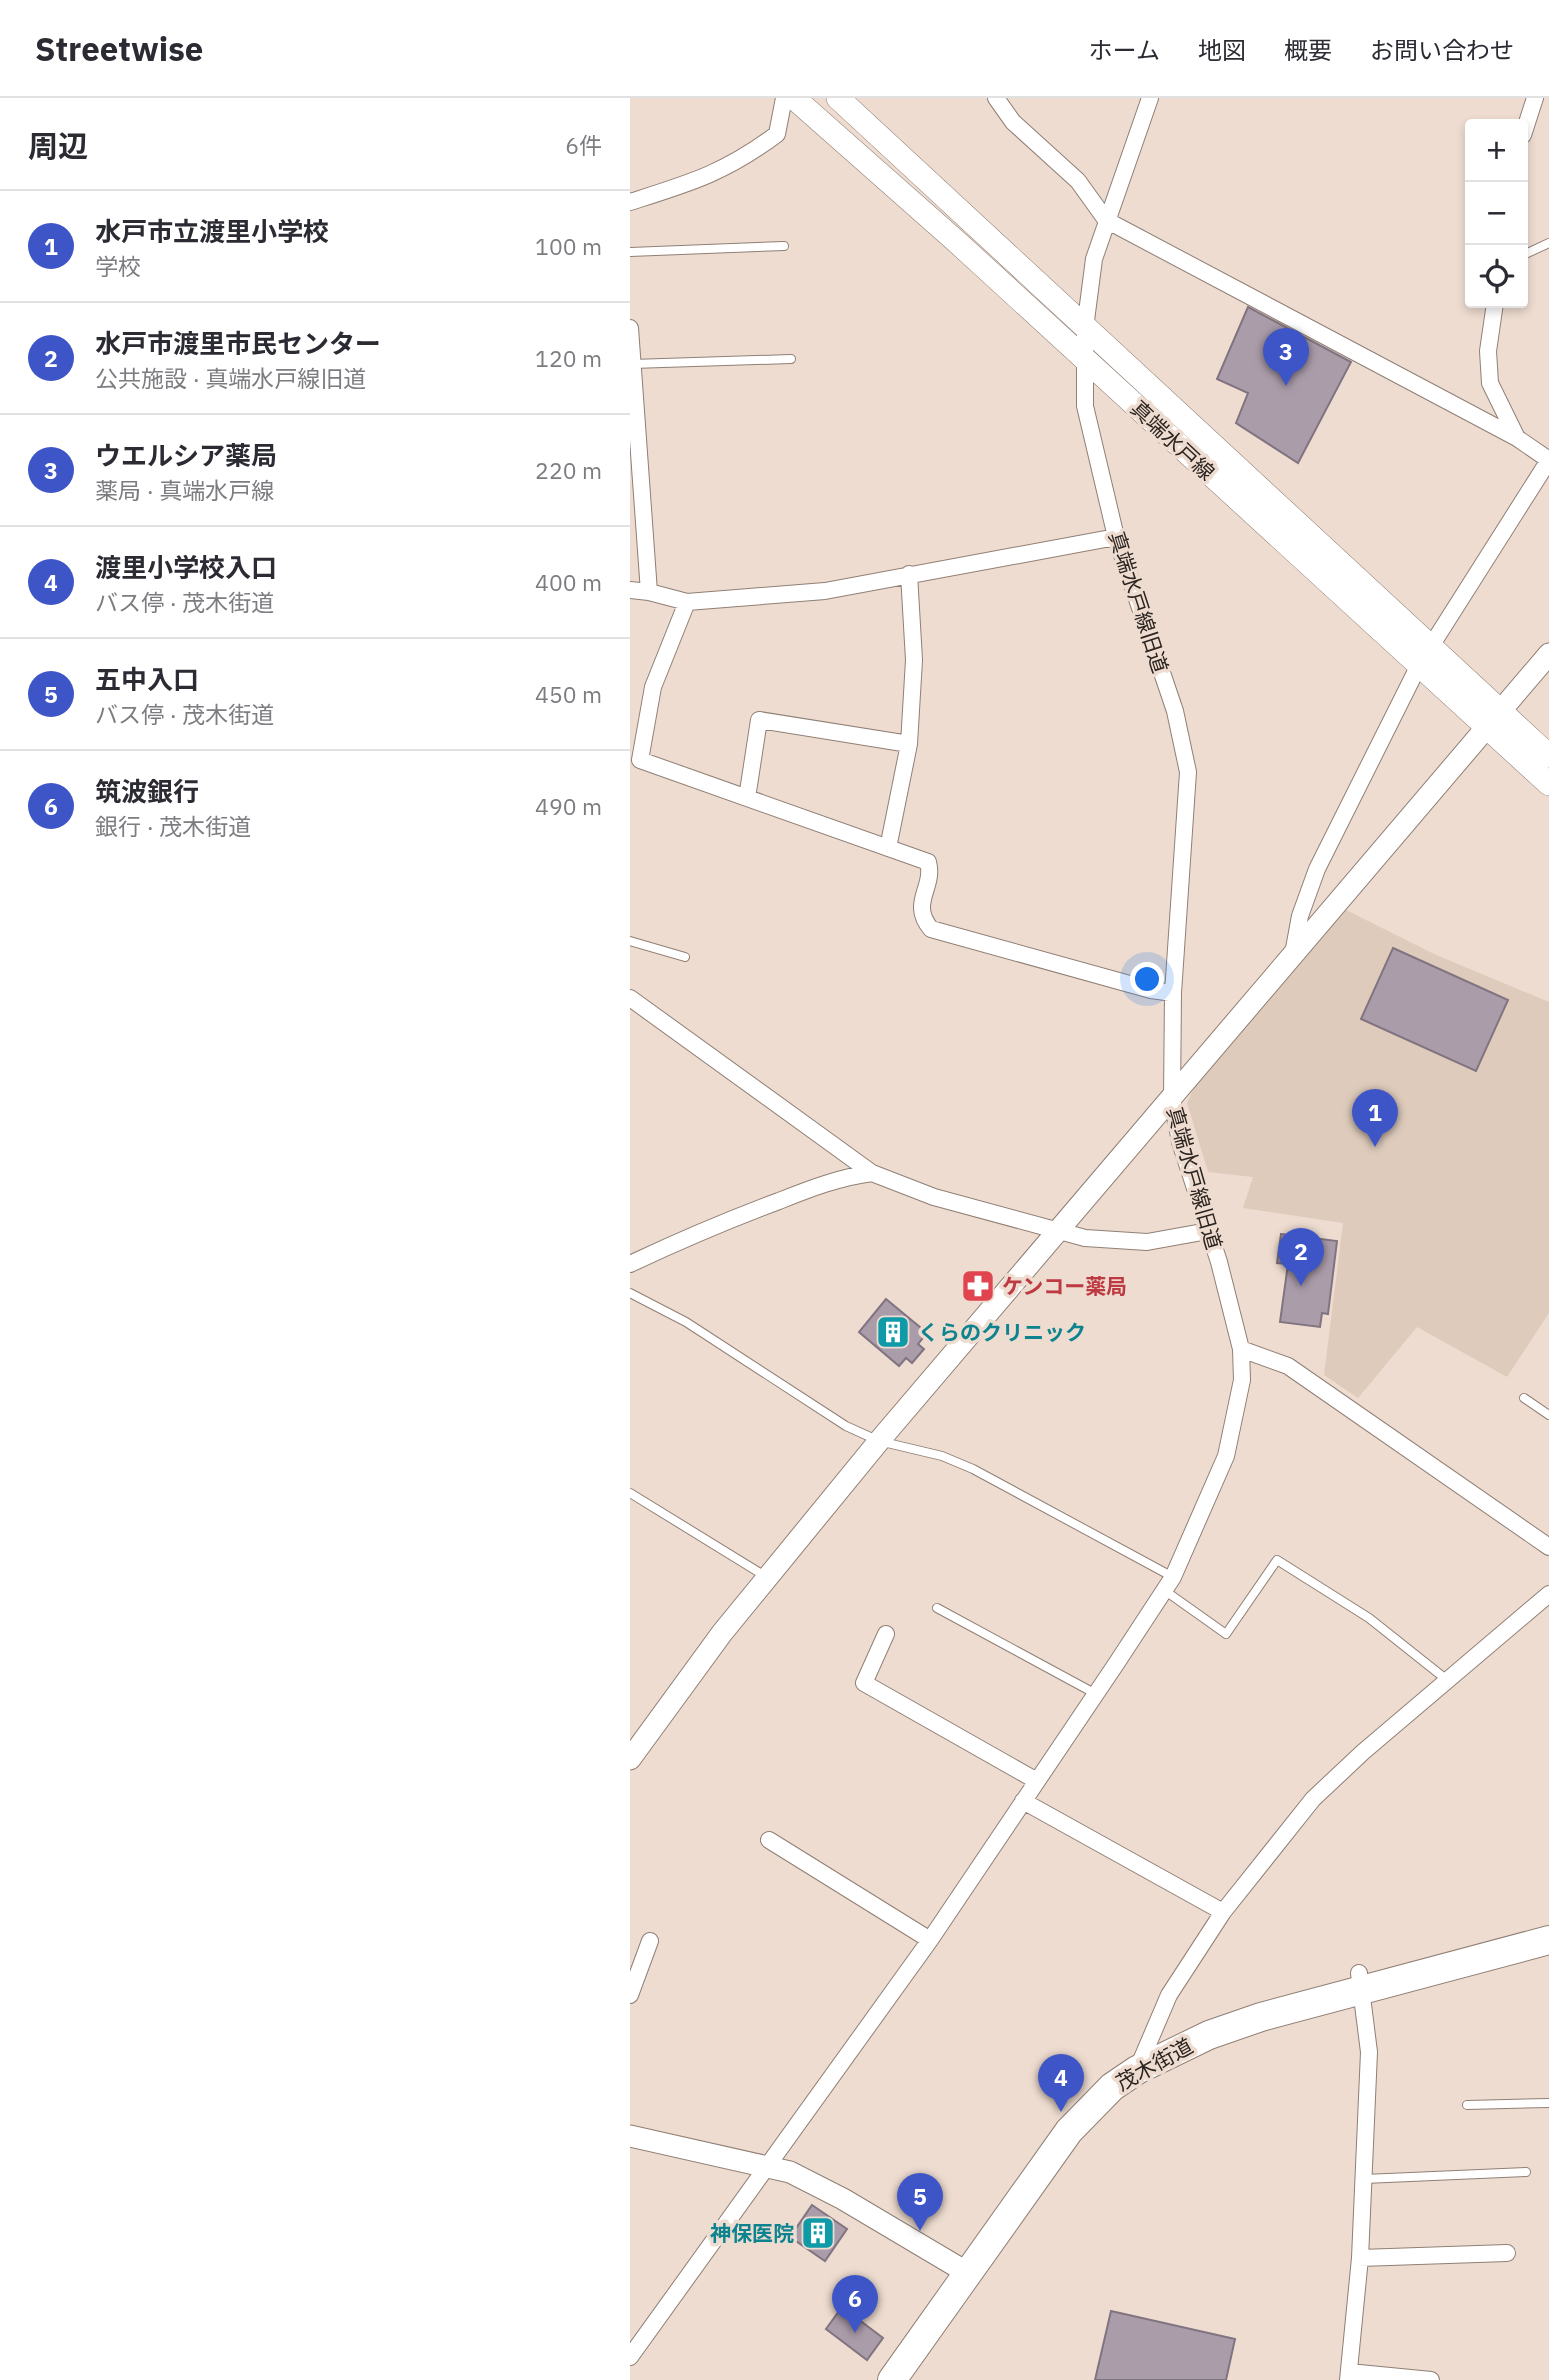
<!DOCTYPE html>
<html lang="ja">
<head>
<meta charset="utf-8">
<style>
  body { margin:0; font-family:"IBM Plex Sans","Noto Sans JP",sans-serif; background:#f2f2f3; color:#2b2b33 }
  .controls { position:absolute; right:21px; top:21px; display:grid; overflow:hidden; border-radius:7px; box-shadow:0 4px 10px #0003 }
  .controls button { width:63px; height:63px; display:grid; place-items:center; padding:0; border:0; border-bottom:2px solid #e1e1e2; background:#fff; color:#2b2b33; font:35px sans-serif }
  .you { position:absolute; left:518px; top:882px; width:24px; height:24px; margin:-18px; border:5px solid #fff; border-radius:50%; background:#1a73e8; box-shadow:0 0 0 10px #1a73e833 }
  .badge { display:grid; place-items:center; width:46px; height:46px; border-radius:50%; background:#3e55c8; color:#fff; font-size:23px; font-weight:700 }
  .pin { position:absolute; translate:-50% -58px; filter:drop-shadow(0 2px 4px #0008) }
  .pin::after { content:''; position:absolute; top:37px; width:24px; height:21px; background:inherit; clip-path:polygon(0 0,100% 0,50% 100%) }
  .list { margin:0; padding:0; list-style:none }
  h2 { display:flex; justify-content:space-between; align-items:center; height:91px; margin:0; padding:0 28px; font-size:30px }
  h2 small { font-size:23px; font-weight:400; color:#7c7c81 }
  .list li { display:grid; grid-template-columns:46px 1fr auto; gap:21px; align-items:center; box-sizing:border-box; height:112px; padding:0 28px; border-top:2px solid #e1e1e2 }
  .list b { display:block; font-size:26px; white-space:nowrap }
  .list p { margin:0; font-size:23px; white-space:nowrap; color:#7c7c81 }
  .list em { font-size:23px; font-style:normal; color:#7c7c81 }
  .icon { flex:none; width:38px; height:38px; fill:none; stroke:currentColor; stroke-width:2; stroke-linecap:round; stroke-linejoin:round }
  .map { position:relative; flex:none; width:919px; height:2282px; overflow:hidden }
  header { display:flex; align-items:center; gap:42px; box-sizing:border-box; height:98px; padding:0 35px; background:#fff; border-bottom:2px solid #e1e1e2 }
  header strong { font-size:33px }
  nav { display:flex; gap:38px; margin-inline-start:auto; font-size:24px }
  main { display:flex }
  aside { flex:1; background:#fff }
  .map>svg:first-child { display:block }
</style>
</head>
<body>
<header>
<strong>Streetwise</strong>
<nav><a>ホーム</a><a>地図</a><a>概要</a><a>お問い合わせ</a></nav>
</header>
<main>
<aside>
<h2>周辺<small>6件</small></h2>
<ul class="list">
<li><span class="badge">1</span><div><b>水戸市立渡里小学校</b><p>学校</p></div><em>100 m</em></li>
<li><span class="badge">2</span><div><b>水戸市渡里市民センター</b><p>公共施設 · 真端水戸線旧道</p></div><em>120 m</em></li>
<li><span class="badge">3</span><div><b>ウエルシア薬局</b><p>薬局 · 真端水戸線</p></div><em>220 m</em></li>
<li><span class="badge">4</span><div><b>渡里小学校入口</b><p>バス停 · 茂木街道</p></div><em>400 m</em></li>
<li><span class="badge">5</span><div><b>五中入口</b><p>バス停 · 茂木街道</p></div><em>450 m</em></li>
<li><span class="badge">6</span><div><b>筑波銀行</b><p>銀行 · 茂木街道</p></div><em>490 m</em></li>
</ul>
</aside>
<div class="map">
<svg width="919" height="2282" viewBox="0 0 919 2282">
  <rect width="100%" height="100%" fill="#eedcd0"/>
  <path fill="#decbbc" d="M716,812L804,856L919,904V1215L877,1279L787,1229L728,1300L694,1277L713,1125L613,1110L623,1079L578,1074L557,1005L567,983L657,875Z"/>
  <path fill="#ab9caa" stroke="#817481" stroke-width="2" d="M618,209L721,264L668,365L606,325L618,295L587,281Z
    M763,850L878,902L846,973L731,921Z
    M651,1136L707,1143L698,1216L692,1215L690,1229L650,1224L658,1166L647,1165Z
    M256,1201L297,1235L288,1246L294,1251L282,1265L276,1260L269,1268L229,1234Z
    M182,2107L217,2131L195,2163L160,2139Z
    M212,2209L253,2240L237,2262L196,2231Z
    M481,2213L605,2241L596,2282H465Z"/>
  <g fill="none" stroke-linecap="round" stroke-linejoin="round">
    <defs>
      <path id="service" d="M0,154L154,148
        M893,157L919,145
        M2,266L161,261
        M0,843L55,859
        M0,1195L56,1224L216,1328L249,1343L312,1358L343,1371L543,1479
        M894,1300L919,1317
        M0,1395L135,1478
        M534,1492L596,1536L647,1462L739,1520L817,1582
        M307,1510L466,1596
        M837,2007L919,2005
        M734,2081L896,2074"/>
      <path id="minor" d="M366,0L383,24L448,83L476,122L887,340
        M893,37L905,0
        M0,104C60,85 95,75 147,36L154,0
        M865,205L858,253L860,285L887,340L919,362
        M0,230L19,494L57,504L195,493L486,439
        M0,492L19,494
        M57,504L23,589L10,662L298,764C305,790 279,805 301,831L521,892L543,895
        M117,700L129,622L279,646
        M258,750L279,646L284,562L279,476
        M663,856L670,818L687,771L789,567L919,362
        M0,900L242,1075L304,1099L455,1140L517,1144L578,1133
        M0,1166C49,1143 98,1122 149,1103C179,1091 210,1079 242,1075
        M611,1251L658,1268L919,1449
        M256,1536L234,1585L407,1683
        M393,1703L593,1814
        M139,1742L300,1842
        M0,1897L20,1843
        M507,1972L539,1897L593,1814L683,1701L733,1654L919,1496
        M730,2160L877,2155
        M0,2259L300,1842L486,1566L543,1479L596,1358L612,1282L611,1251L589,1164L550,1044L542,1000L543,895L558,674L545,613L486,439L455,308V230L464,161L520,0
        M719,2274L801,2282
        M718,2282L730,2160L739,1954L729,1875"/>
      <path id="tertiary" d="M0,1661L92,1535L249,1343L919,556
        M0,2038L160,2074L213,2101L336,2174"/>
      <path id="secondary" d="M164,0L327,144L919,686
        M208,0L919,658"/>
      <path id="trunk" d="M262,2282L439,2033L482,1989L507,1972L579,1937L631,1919L919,1842"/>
    </defs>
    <use href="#service" stroke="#907f74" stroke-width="10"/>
    <use href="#minor" stroke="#907f74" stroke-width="18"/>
    <use href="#tertiary" stroke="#907f74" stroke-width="23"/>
    <use href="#secondary" stroke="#907f74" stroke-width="24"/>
    <use href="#trunk" stroke="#907f74" stroke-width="30"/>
    <use href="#service" stroke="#fff" stroke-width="8"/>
    <use href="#minor" stroke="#fff" stroke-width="16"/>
    <use href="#tertiary" stroke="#fff" stroke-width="21"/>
    <use href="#secondary" stroke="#fff" stroke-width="23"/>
    <use href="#trunk" stroke="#fff" stroke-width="28"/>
  </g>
  <defs>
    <symbol id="pharmacy-square" viewBox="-11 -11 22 22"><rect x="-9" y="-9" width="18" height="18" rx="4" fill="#e0444e" stroke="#eedcd0"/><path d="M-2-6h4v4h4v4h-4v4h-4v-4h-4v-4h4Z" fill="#fff"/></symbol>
    <symbol id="building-square" viewBox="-11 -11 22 22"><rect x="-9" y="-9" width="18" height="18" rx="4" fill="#0f9aa8" stroke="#eedcd0"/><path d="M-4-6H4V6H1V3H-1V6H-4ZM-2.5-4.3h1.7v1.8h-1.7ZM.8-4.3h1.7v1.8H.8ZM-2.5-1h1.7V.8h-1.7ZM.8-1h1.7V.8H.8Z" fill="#fff"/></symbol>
  </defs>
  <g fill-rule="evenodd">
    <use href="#pharmacy-square" x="329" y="1169" width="38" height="38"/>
    <use href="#building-square" x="244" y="1215" width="38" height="38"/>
    <use href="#building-square" x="169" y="2116" width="38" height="38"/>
  </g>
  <g text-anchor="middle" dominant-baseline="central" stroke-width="7" stroke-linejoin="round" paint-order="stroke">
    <g font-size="21" fill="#2b2420" stroke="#eedcd0">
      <text transform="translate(543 342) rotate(43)">真端水戸線</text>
      <text transform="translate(509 504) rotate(72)">真端水戸線旧道</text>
      <text transform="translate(565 1080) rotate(74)">真端水戸線旧道</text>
      <text transform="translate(524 1966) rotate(-29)">茂木街道</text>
    </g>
    <g font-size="21" font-weight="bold" fill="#be3a42" stroke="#eedcd0" text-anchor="start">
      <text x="372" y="1188">ケンコー薬局</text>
    </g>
    <g font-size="21" font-weight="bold" fill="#0d838f" stroke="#eedcd0" text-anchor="start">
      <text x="288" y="1234">くらのクリニック</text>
      <text x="164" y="2135" text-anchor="end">神保医院</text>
    </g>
  </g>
</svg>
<div class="controls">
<button>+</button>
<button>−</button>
<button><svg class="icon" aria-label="locate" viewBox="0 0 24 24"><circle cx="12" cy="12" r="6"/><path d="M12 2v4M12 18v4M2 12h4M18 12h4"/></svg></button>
</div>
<div class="you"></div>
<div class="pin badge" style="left:745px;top:1049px">1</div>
<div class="pin badge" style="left:671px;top:1188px">2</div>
<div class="pin badge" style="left:656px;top:288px">3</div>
<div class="pin badge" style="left:431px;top:2014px">4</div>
<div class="pin badge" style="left:290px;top:2133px">5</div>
<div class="pin badge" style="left:225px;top:2235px">6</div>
</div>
</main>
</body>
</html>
